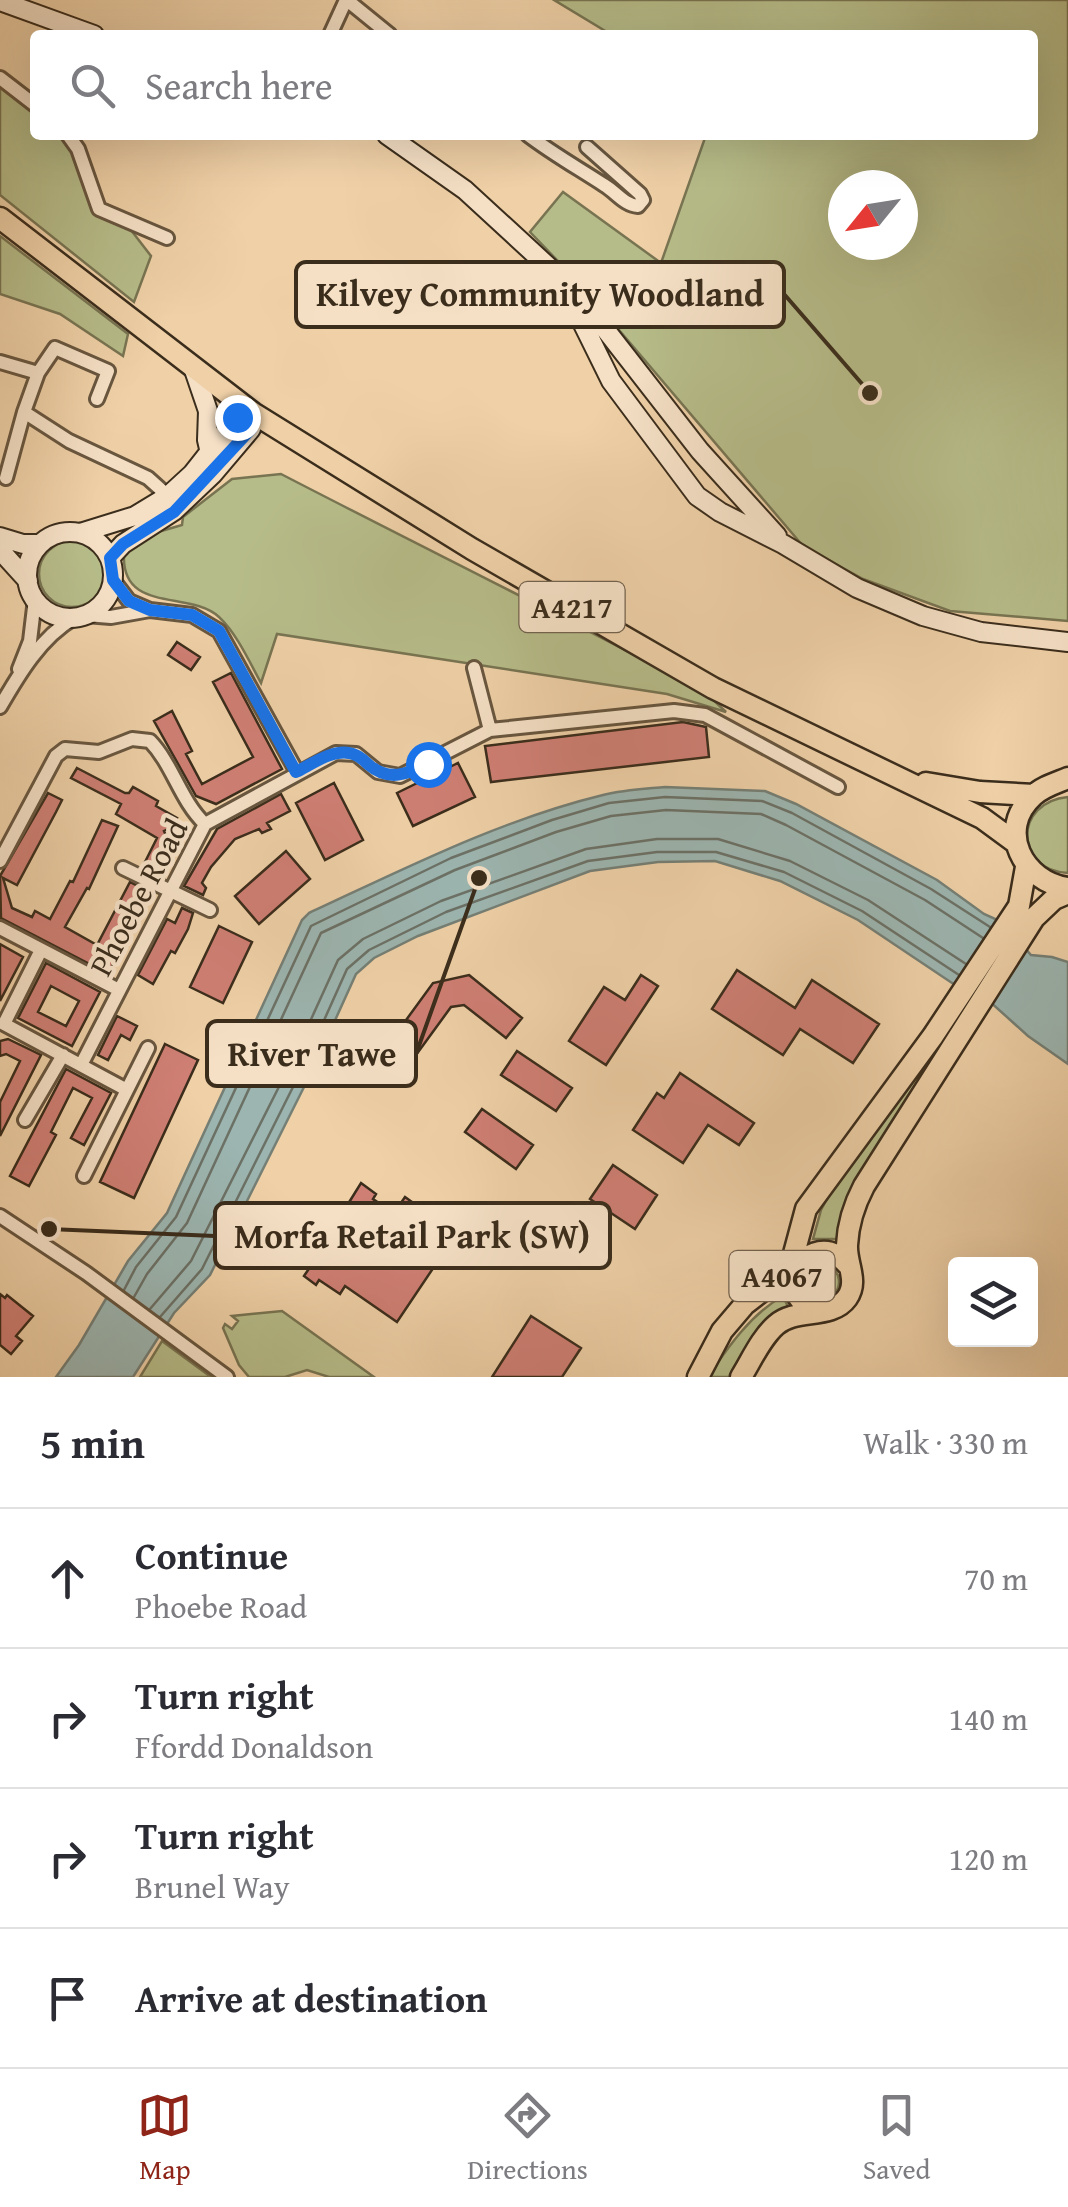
<!DOCTYPE html>
<html lang="en">
<head>
<meta charset="utf-8">
<style>
  body { margin:0; font-family:"Gentium Book Plus",serif; background:#f2f2f3; color:#2b2b33 }
  .controls { position:absolute; right:30px; bottom:30px; display:grid; overflow:hidden; border-radius:10px; box-shadow:0 10px 40px #0002 }
  .controls button { width:90px; height:90px; display:grid; place-items:center; padding:0; border:0; border-bottom:2px solid #e1e1e2; background:#fff; color:#2b2b33; font:50px sans-serif }
  .compass { position:absolute; left:828px; top:170px; width:90px; height:90px; border-radius:50%; background:#fff; box-shadow:0 10px 40px #0002; rotate:240deg }
  .stop { position:absolute; width:30px; height:30px; margin:-22px; border:8px solid #1a73e8; border-radius:50%; background:#fff }
  .stop.end { background:#1a73e8; border-color:#fff; box-shadow:0 2px 10px #0008 }
  .list { margin:0; padding:0; list-style:none }
  h2 { display:flex; justify-content:space-between; align-items:center; height:130px; margin:0; padding:0 40px; font-size:42px }
  h2 small { font-size:32px; font-weight:400; color:#7c7c81 }
  .list li { display:grid; grid-template-columns:65px 1fr auto; gap:30px; align-items:center; box-sizing:border-box; height:140px; padding:0 40px; border-top:2px solid #e1e1e2 }
  .list b { display:block; font-size:38px; white-space:nowrap }
  .list p { margin:0; font-size:32px; white-space:nowrap; color:#7c7c81 }
  .list em { font-size:32px; font-style:normal; color:#7c7c81 }
  .icon { flex:none; width:55px; height:55px; fill:none; stroke:currentColor; stroke-width:2; stroke-linecap:round; stroke-linejoin:round }
  .map { position:relative; flex:none; width:1068px; height:1377px; overflow:hidden }
  .search { position:absolute; background:#fff; box-shadow:0 10px 40px #0002; left:30px; right:30px; top:30px; height:110px; display:flex; align-items:center; gap:25px; box-sizing:border-box; padding:0 35px; border-radius:10px; color:#7c7c81; font-size:38px }
  .sheet { height:690px; background:#fff }
  nav { display:flex; justify-content:space-around; align-items:center; box-sizing:border-box; height:140px; border-top:2px solid #e1e1e2; background:#fff; font-size:28px; color:#7c7c81 }
  nav a { display:grid; justify-items:center; gap:5px }
  nav .on { color:#8f2418 }
  .map>svg:first-child { display:block }
</style>
</head>
<body>
<div class="map">
<svg width="1068" height="1377" viewBox="0 0 1068 1377">
  <rect width="100%" height="100%" fill="#efd0a7"/>
  <filter id="stains"><feTurbulence type="fractalNoise" baseFrequency=".002" numOctaves="4"/><feColorMatrix values="0 0 0 0 .2 0 0 0 0 .09 0 0 0 0 .02 0 0 0 .5 -.17"/></filter>
  <radialGradient id="worn" r=".72"><stop offset=".6" stop-color="#630" stop-opacity="0"/><stop offset="1" stop-color="#630" stop-opacity=".3"/></radialGradient>
  <path fill="#b6bc89" stroke="#787452" stroke-width="2.5" fill-rule="evenodd" d="M554,0H1068V621L950,611L863,579L803,546L579,283L530,232L563,192L661,263L706,135H1033V35H612ZM843,185H903V245H843Z
    M0,78L35,105V135H68L99,209L124,221L151,256L134,302L0,195Z
    M0,236L128,334L123,356L60,314L0,294Z
    M281,474C422,547 565,617 705,692L726,712L667,694L277,634L261,683C249,661 237,634 219,617C190,590 121,614 124,554L158,532L182,525L183,517L232,479Z
    M39 574a33 33 0 1 1 66 0a33 33 0 1 1-66 0Z
    M1068,797V873C1014,871 1013,802 1068,797Z
    M956,1017L958,1019L838,1239H813L821,1210L829,1195Z
    M803 1282a18 18 0 1 1 36 0a18 18 0 1 1-36 0Z
    M783,1296L789,1309L732,1377H708C728,1347 751,1314 783,1296Z
    M282,1311L374,1377H329L307,1370L285,1377H249L239,1365L223,1328L225,1324L232,1329L238,1321L232,1316Z
    M162,1341L211,1377H140Z"/>
  <path fill="#9cb5b0" stroke="#757f75" stroke-width="2.5" d="M665,787L765,791L796,804L937,880L984,914L1002,922L1031,955L1052,957L1068,962V1064L1028,1036L987,999L952,983L858,920L780,881L715,861L658,862L590,871L418,936L374,958L356,974L313,1069L210,1275L174,1313L133,1377H56L79,1345L128,1261L167,1213L302,920L309,913C404,869 500,820 603,795C623,790 644,789 665,787Z"/>
  <g fill="none" stroke-linecap="round" stroke-linejoin="round">
    <path stroke="#6c7166" stroke-width="2.5" d="M124,1290L136,1267L176,1217L311,926L451,858L552,820L609,803L665,797L762,801L792,813L931,889L990,927
      M134,1297L147,1274L187,1223L321,933L455,870L556,832L611,816L666,810L761,814L786,825L925,900L983,938
      M150,1309L191,1261L293,1059L338,960L363,939L441,901L586,849L657,839H718L790,861L868,900L966,964
      M160,1317L202,1269L304,1065L347,969L369,950L446,912L588,861L657,852H716L784,872L862,911L959,975"/>
  </g>
  <path fill="#cf7f74" stroke="#3b2d1c" stroke-width="2.5" fill-rule="evenodd" d="M177,642L200,657L191,670L168,655Z
    M231,673L282,769L216,804L196,796L154,721L172,711L192,751L186,754L202,784L253,757L213,682Z
    M683,722L706,727L709,757L491,782L485,746Z
    M458,763L475,797L413,826L397,793Z
    M77,768L125,793H129L133,787L158,801L156,806L177,818L172,827L164,831L173,851L169,860L160,856L151,871L143,866L157,838L116,814L121,804L71,778Z
    M334,783L363,840L325,860L296,803Z
    M48,793L62,800L56,812L17,885L3,878L12,908L32,917L35,911L50,919L70,881L73,882L102,820L118,826L89,889L87,888L65,927L97,945L130,882L149,892L140,908L144,910L126,945L107,973L1,918L0,876Z
    M281,794L290,811L267,823L271,829L262,833L259,829L235,839L211,867L202,883L206,888L203,895L184,886L217,829Z
    M286,851L310,879L259,924L235,896Z
    M182,908L193,913L188,929L175,953L171,951L153,984L138,975L167,919L175,923Z
    M219,926L252,942L223,1003L190,987Z
    M0,944L23,957L0,1001Z
    M46,963L100,992L72,1046L18,1018ZM51,986L79,1001L66,1026L38,1012Z
    M737,970L795,1008L812,980L879,1024L853,1063L800,1029L783,1055L712,1009Z
    M469,975L522,1018L506,1038L464,1005L451,1007L416,1055L393,1038L433,983Z
    M641,975L658,986L606,1065L569,1041L604,987L625,1000Z
    M117,1016L137,1026L130,1040L121,1035L108,1060L98,1055Z
    M8,1039L41,1055L0,1136V1102L20,1061L6,1054L0,1056V1041Z
    M165,1044L198,1060L134,1198L100,1182Z
    M517,1051L572,1088L556,1111L501,1075Z
    M66,1069L111,1093L84,1145L71,1138L92,1098L73,1088L51,1132L56,1135L29,1186L10,1176Z
    M680,1073L754,1123L739,1145L708,1125L683,1163L633,1130L657,1093L664,1098Z
    M482,1109L533,1145L516,1169L465,1132Z
    M613,1165L657,1195L635,1229L590,1199Z
    M361,1183L376,1194L373,1199L394,1213L405,1197L419,1207L410,1220L448,1246L397,1322L345,1286L340,1294L319,1280L316,1285L304,1276L351,1206L348,1204Z
    M0,1294L5,1298L7,1295L33,1316L16,1336L22,1341L11,1354L0,1345Z
    M531,1316L581,1348L562,1377H492Z"/>
  <g fill="none" stroke-linecap="round" stroke-linejoin="round">
    <defs>
      <path id="street" d="M347,0L390,35
        M330,35L346,0
        M0,78L35,105
        M68,135L78,149L99,209L167,238
        M528,135C553,154 578,168 604,185C616,192 624,205 638,206L643,200L640,194L587,147
        M0,362L38,373L24,412L69,441L148,478L168,496
        M38,373L55,348L108,371L97,399
        M6,478L24,412
        M113,580L129,601L150,610L192,615L219,631L297,772
        M86,615L111,617L150,610
        M474,668L490,730
        M19,669L30,641L35,599
        M0,707C19,674 41,637 74,618
        M0,861L56,756L65,749L99,752L132,739L150,741C173,765 180,800 205,824
        M123,868L210,910
        M0,928L119,990
        M4,1024L127,1090
        M4,1024L41,950
        M81,1065L205,824L336,753L356,754L378,772L400,776L490,730L674,711L705,715L838,787
        M25,1120L63,1055
        M84,1176L148,1048
        M0,1216L86,1273L227,1377"/>
      <path id="secondary" d="M0,1L94,35
        M387,135L465,190L577,293L700,451L777,536
        M554,274L574,306L611,381L697,496L720,512L783,544L857,588L923,616L981,632L1068,642
        M193,367L208,411L207,440L210,453
        M27 575a43 43 0 1 1 86 0a43 43 0 1 1-86 0Z
        M80,533L135,516L168,496L192,474L237,417L253,413L251,429L213,474L174,511L123,544L110,558
        M0,537L23,544H40
        M0,550L28,581"/>
      <path id="primary" d="M0,218L253,413L472,549L713,688L982,818L1016,843
        M1068,778C1056,783 1042,787 1033,796C996,830 1023,882 1068,888
        M926,783L980,792L1034,795
        M804,1259C822,1247 835,1250 849,1266
        M795,1276C792,1295 802,1305 820,1311
        M698,1377L722,1331L745,1304L784,1274L792,1261L806,1209L933,1036L1019,906L1026,867
        M741,1377C751,1361 761,1338 776,1325C796,1307 831,1320 847,1298C859,1281 846,1264 847,1245C848,1223 854,1205 864,1186L1034,918L1054,899L1068,893"/>
    </defs>
    <use href="#street" stroke="#68563f" stroke-width="18"/>
    <use href="#secondary" stroke="#3b2d1c" stroke-width="22"/>
    <use href="#primary" stroke="#3b2d1c" stroke-width="25"/>
    <use href="#street" stroke="#f5e0c6" stroke-width="12"/>
    <use href="#secondary" stroke="#f5e0c6" stroke-width="18"/>
    <use href="#primary" stroke="#efd0a7" stroke-width="20"/>
  </g>
  <g fill="none" stroke-linecap="round" stroke-linejoin="round">
    <path stroke="#1a73e8" stroke-width="12" d="M237,417L252,413L251,429L174,512L123,544L110,558L113,580L129,601L150,610L192,615L219,631L296,772C312,764 331,750 349,753C357,754 363,759 369,765C389,782 407,774 428,764"/>
  </g>
  <g text-anchor="middle" dominant-baseline="central" stroke-width="9" stroke-linejoin="round" paint-order="stroke">
    <g fill="#f5e0c6" stroke="#73634f" stroke-width="2.5">
      <rect x="519.5" y="582" width="105" height="50" rx="8"/>
      <rect x="729.5" y="1251" width="105" height="50" rx="8"/>
    </g>
    <g font-size="30" font-weight="bold" fill="#3b2d1c">
      <text x="572" y="607">A4217</text>
      <text x="782" y="1276">A4067</text>
    </g>
    <g font-size="32" fill="#3b2d1c" stroke="#f5e0c6">
      <text transform="translate(138 897) rotate(-62)">Phoebe Road</text>
    </g>
  </g>
  <path fill="none" stroke="#3b2d1c" stroke-width="4" d="M870 393L784 294M479 878L416 1054M49 1229L215 1236"/>
  <g fill="#3b2d1c" stroke="#f5e0c6" stroke-width="4">
    <circle cx="870" cy="393" r="10"/>
    <circle cx="479" cy="878" r="10"/>
    <circle cx="49" cy="1229" r="10"/>
  </g>
  <g fill="#f5e0c6" stroke="#3b2d1c" stroke-width="4">
    <rect x="296" y="262" width="488" height="65" rx="10"/>
    <rect x="207" y="1021" width="209" height="65" rx="10"/>
    <rect x="215" y="1203" width="395" height="65" rx="10"/>
  </g>
  <g font-size="35" text-anchor="middle" font-weight="bold" fill="#3b2d1c">
    <text x="540" y="306">Kilvey Community Woodland</text>
    <text x="312" y="1066">River Tawe</text>
    <text x="412" y="1248">Morfa Retail Park (SW)</text>
  </g>
  <rect width="100%" height="100%" filter="url(#stains)"/>
  <rect width="100%" height="100%" fill="url(#worn)"/>
</svg>
<div class="controls">
<button><svg class="icon" aria-label="layers" viewBox="0 0 24 24"><path d="M12 4l9 5-9 5-9-5zM3 14l9 5 9-5"/></svg></button>
</div>
<svg class="compass" viewBox="-18 -18 36 36"><path d="M0-13l5 13h-10z" fill="#e53935"/><path d="M0 13l5-13h-10z" fill="#7c7c81"/></svg>
<div class="stop" style="left:428px;top:764px"></div>
<div class="stop end" style="left:237px;top:417px"></div>
<div class="search"><svg class="icon" aria-label="search" viewBox="0 0 24 24"><circle cx="10" cy="10" r="6"/><path d="M15 15l6 6"/></svg>Search here</div>
</div>
<section class="sheet">
<h2>5 min<small>Walk · 330 m</small></h2>
<ul class="list">
<li><svg class="icon" aria-label="ahead" viewBox="0 0 24 24"><path d="M12 20V5M6 11l6-6 6 6"/></svg><div><b>Continue</b><p>Phoebe Road</p></div><em>70 m</em></li>
<li><svg class="icon" aria-label="right" viewBox="0 0 24 24"><path d="M7 20v-9h11M14 6l5 5-5 5"/></svg><div><b>Turn right</b><p>Ffordd Donaldson</p></div><em>140 m</em></li>
<li><svg class="icon" aria-label="right" viewBox="0 0 24 24"><path d="M7 20v-9h11M14 6l5 5-5 5"/></svg><div><b>Turn right</b><p>Brunel Way</p></div><em>120 m</em></li>
<li><svg class="icon" aria-label="arrive" viewBox="0 0 24 24"><path d="M6 21V4h12l-3 4 3 4H6"/></svg><div><b>Arrive at destination</b></div></li>
</ul>
</section>
<nav>
<a class="on"><svg class="icon" aria-label="map" viewBox="0 0 24 24"><path d="M3 6l6-2 6 2 6-2v14l-6 2-6-2-6 2zM9 4v14M15 6v14"/></svg>Map</a>
<a><svg class="icon" aria-label="directions" viewBox="0 0 24 24"><path d="M12 3l9 9-9 9-9-9zM9 14v-3h6M13 9l2 2-2 2"/></svg>Directions</a>
<a><svg class="icon" aria-label="saved" viewBox="0 0 24 24"><path d="M7 4h10v16l-5-4-5 4z"/></svg>Saved</a>
</nav>
</body>
</html>
